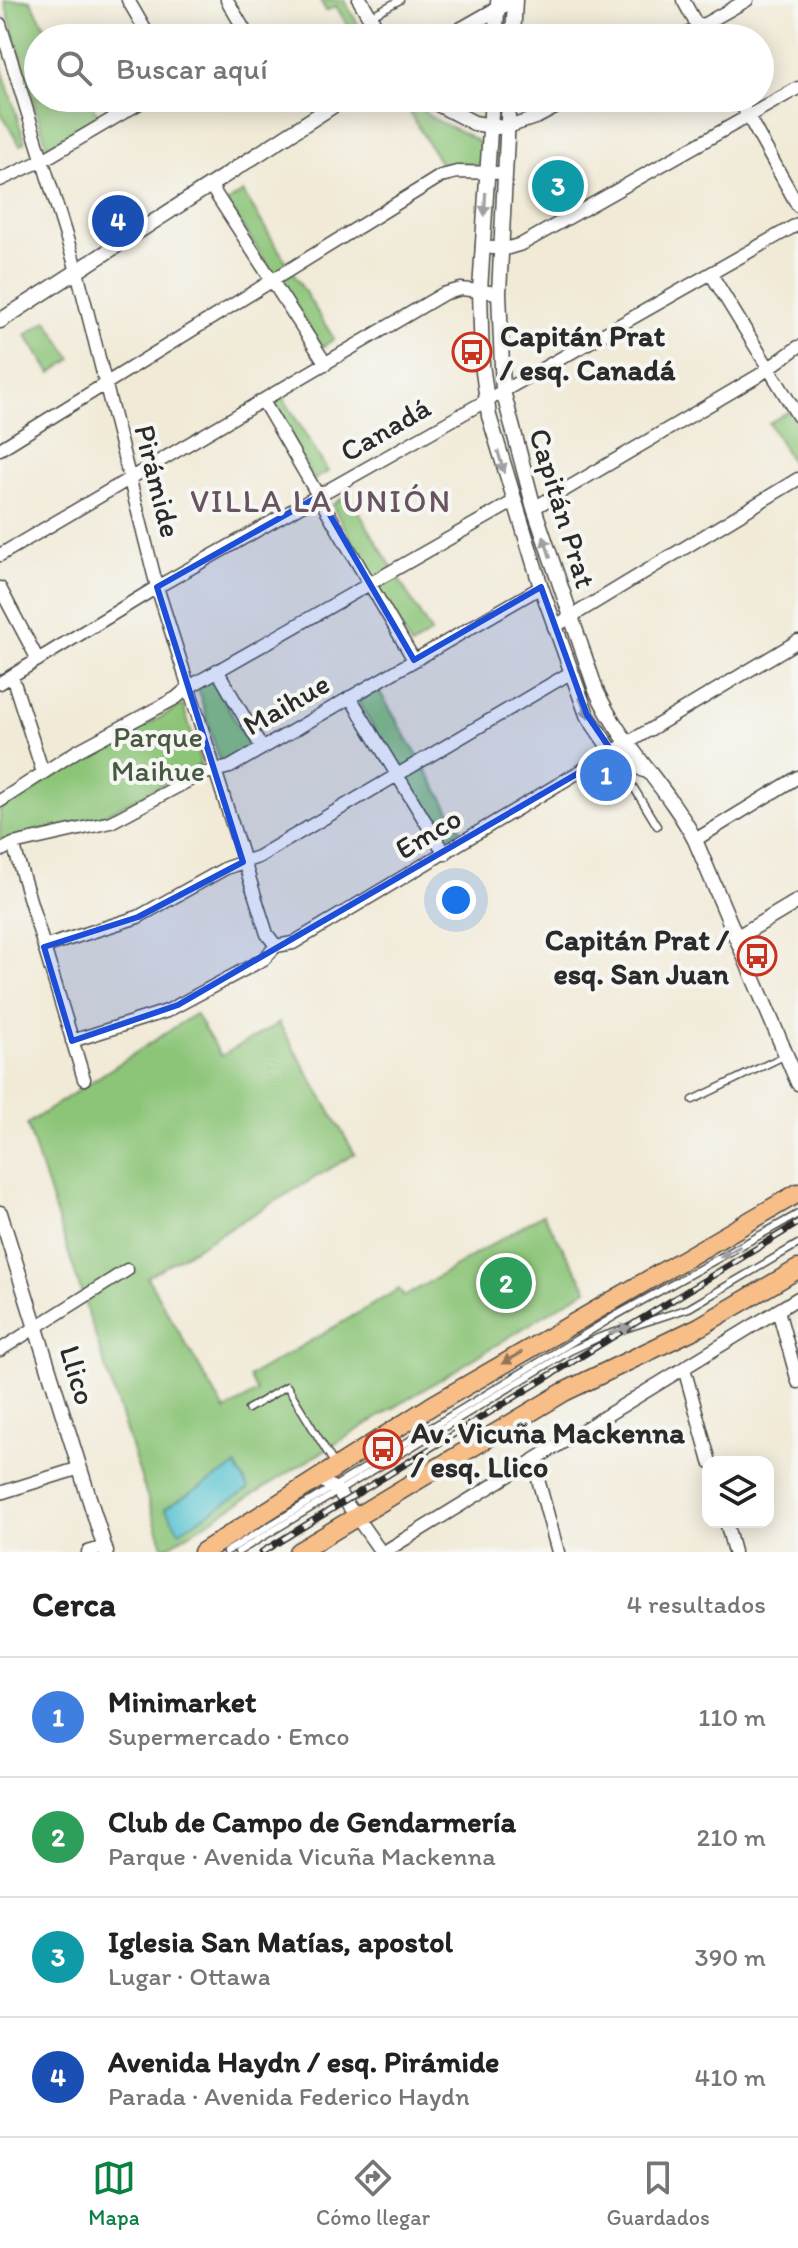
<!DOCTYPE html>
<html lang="es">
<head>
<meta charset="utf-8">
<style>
  body { margin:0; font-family:Itim,sans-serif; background:#f2f2f2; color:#222 }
  .controls { position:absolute; right:24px; bottom:24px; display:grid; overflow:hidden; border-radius:16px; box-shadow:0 4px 20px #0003 }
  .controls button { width:72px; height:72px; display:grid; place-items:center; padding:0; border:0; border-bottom:2px solid #e0e0e0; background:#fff; color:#222; font:40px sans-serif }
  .you { position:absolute; left:456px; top:900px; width:28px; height:28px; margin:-20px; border:6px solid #fff; border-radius:50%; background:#1a73e8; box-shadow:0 0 0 12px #1a73e833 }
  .badge { display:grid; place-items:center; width:52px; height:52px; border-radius:50%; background:#0b8043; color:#fff; font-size:26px; font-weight:700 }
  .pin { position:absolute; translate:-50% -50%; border:4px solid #fff; box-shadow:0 2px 8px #0006 }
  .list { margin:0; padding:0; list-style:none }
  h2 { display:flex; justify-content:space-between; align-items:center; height:104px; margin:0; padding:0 32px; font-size:34px }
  h2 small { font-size:26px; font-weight:400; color:#767676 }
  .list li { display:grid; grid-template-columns:52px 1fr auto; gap:24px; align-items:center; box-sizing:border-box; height:120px; padding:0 32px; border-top:2px solid #e0e0e0 }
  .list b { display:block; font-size:30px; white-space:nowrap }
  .list p { margin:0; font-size:26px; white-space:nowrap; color:#767676 }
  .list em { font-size:26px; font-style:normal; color:#767676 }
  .icon { flex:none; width:44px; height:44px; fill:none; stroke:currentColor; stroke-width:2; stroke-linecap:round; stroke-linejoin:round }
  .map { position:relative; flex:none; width:798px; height:1552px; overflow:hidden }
  .search { position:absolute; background:#fff; box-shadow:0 4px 20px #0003; left:24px; right:24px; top:24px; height:88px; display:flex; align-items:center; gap:20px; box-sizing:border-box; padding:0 28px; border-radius:44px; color:#767676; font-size:30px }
  .sheet { height:584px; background:#fff }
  nav { display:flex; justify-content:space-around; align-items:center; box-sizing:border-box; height:112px; border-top:2px solid #e0e0e0; background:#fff; font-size:22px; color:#767676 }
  nav a { display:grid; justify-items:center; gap:4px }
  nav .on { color:#0b8043 }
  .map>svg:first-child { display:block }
</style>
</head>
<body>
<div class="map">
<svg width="798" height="1552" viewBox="0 0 798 1552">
  <rect width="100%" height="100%" fill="#f6f6f2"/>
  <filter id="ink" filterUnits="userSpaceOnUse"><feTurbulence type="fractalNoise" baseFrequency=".0125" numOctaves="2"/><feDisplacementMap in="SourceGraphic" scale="16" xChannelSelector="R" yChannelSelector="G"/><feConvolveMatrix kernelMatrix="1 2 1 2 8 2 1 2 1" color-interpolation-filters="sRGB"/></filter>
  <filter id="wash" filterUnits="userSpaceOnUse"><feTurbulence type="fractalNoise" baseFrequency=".006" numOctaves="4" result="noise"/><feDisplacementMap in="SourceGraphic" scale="32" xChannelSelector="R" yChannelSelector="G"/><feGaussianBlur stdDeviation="1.8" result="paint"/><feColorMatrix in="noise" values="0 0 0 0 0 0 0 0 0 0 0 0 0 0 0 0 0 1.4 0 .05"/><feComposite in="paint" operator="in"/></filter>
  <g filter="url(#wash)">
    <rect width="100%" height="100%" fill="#f1ead7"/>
    <path fill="#8cc578" stroke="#5c7852" stroke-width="2" d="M4,0H30L52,38H38V98H88L99,117L47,147Z
      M320,0H344L366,38H355L336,6L326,11Z
      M0,62L25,142L20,145L0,111Z
      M401,98C414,101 423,112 434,119C449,129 504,141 475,167L461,163L443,168Z
      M243,192L334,339L322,347L227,203Z
      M47,321L72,359L51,373L26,335Z
      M283,397L328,472L314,480L269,405Z
      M798,406V473L769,423Z
      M348,494L431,633L411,646L332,505Z
      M212,678L250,747L220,763L197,686Z
      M378,689L461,829L441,841L358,702Z
      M183,705L201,764L101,817L11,839L0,846V809L46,780Z
      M195,1014L221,1056L279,1023L355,1154L147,1277L225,1411L257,1392L249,1377L399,1289L404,1297L543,1214L587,1289L164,1549L27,1124Z"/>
    <path fill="#57c3d0" stroke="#41777e" stroke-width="2" d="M236,1466L249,1489L179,1531L165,1508Z"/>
  </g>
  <g filter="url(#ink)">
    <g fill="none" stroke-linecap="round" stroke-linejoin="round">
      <defs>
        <path id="service" d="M372,15L400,0
          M617,760L657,826
          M693,1100L786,1055
          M248,1409L287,1386L335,1465
          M226,1552L615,1316L798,1214
          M238,1552L570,1351L600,1337L689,1308L798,1244"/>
        <path id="minor" d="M128,0L150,38
          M227,0L249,38
          M683,0L704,38
          M0,24L77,271L157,587L267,934L276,946
          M680,38L747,0
          M738,98L798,206
          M508,127L538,117L574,98
          M0,180L43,160L148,98
          M210,185L326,364
          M482,247L505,249L522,244L798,88
          M711,274L798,416
          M263,401L414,660
          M0,449L441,176L457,172L505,173
          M534,508L758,376L798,347
          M0,555L443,294L461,289L499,293
          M0,588L38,660
          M554,627L798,479
          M217,670L262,748
          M12,676L43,773
          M0,683L157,587L798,224
          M350,697L445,854
          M0,801L77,751L176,698L189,687L513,502
          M695,840L798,777
          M13,844L84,1079
          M0,851L13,844L111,822L201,774L230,767L541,587
          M276,946L293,943L798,641
          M44,947L138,917L226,868L258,857L570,673
          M72,1041L167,1011L264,959L276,946
          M778,1310L798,1382
          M0,1350L127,1270
          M684,1368L710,1462
          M533,1461L558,1552
          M317,1477L338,1491L381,1552
          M0,1493L80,1468
          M726,1522L734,1552
          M88,1552L105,1547
          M384,1552L798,1298"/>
        <path id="tertiary" d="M360,0L382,38
          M446,38L513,0
          M495,38L498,2
          M513,38L515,0
          M426,98L474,123L498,127
          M492,98L480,291L482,364L489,416L541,587L587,715L613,753L644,770
          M509,98L499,293L503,391L534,508L596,690C621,746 667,786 695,840L798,1083
          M0,321L345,98
          M736,938L798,901
          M0,1213L106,1552"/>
        <path id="primary" d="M203,1552L433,1405L798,1193
          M298,1552L564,1392L699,1327L798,1269"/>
      </defs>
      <use href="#service" stroke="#494845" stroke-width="9"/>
      <use href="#minor" stroke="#494845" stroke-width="15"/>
      <use href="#tertiary" stroke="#494845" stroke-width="17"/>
      <use href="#primary" stroke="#494845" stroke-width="21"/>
      <use href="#service" stroke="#fff" stroke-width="6"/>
      <use href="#minor" stroke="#fff" stroke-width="12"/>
      <use href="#tertiary" stroke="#fff" stroke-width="14"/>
      <use href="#primary" stroke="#f7be88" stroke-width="18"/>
      <defs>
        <path id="rail" d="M262,1552L798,1223"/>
      </defs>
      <use href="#rail" stroke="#2b2b2b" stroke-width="7"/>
      <use href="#rail" stroke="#f6f6f2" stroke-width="4" stroke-dasharray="12" stroke-linecap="butt"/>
    </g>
    <defs><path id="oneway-solid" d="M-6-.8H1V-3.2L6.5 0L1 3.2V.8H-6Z" transform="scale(2)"/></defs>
    <g fill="#a0a0a0">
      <use href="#oneway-solid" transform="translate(485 204) rotate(93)"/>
      <use href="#oneway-solid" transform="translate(501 462) rotate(74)"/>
      <use href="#oneway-solid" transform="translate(547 547) rotate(-108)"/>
      <use href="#oneway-solid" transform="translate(584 708) rotate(67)"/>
      <use href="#oneway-solid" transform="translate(730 1252) rotate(151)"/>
      <use href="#oneway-solid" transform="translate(620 1330) rotate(-18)"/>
    </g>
    <use fill="#91745a" href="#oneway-solid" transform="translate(512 1358) rotate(150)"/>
  </g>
  <path fill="#1d4ed8" fill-opacity="0.2" stroke="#1d4ed8" stroke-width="6" stroke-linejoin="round" d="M319,496L414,660L541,587L587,715L613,753L178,1005L72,1041L44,947L138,917L243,862L157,587Z"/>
  <defs>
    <symbol id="bus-ring" viewBox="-11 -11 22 22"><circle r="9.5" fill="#f6f6f2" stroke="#c8321e" stroke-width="1.5"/><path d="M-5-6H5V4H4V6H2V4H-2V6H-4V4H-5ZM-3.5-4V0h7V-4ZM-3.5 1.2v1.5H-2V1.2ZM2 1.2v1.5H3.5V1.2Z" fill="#c8321e"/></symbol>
  </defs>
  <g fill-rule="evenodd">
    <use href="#bus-ring" x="450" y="330" width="44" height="44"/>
    <use href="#bus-ring" x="735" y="934" width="44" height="44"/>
    <use href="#bus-ring" x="361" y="1427" width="44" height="44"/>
  </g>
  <g text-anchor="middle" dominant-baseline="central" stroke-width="8" stroke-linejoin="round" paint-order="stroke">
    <g font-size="30" font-weight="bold" fill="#2b2b2b" stroke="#f6f6f2" text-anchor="start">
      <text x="500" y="335">Capitán Prat<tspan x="500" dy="34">/ esq. Canadá</tspan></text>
      <text x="729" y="939" text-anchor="end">Capitán Prat /<tspan x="729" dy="34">esq. San Juan</tspan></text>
      <text x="411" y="1432">Av. Vicuña Mackenna<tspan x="411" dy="34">/ esq. Llico</tspan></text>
    </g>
    <g font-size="30" fill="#2b2b2b" stroke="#f6f6f2">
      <text transform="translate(385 429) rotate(-30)">Canadá</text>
      <text transform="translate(158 481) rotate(76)">Pirámide</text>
      <text transform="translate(563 508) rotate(73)">Capitán Prat</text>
      <text transform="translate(286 704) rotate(-30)">Maihue</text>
      <text transform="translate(428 833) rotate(-31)">Emco</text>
      <text transform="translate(78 1375) rotate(73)">Llico</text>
    </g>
    <g font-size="30" fill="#485942" stroke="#f6f6f2">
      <text x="158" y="736">Parque<tspan x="158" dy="34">Maihue</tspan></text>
    </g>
    <g font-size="32" letter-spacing="2" fill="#685460" stroke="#f6f6f2">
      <text x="321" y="501">VILLA LA UNIÓN</text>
    </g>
  </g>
</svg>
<div class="controls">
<button><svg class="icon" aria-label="layers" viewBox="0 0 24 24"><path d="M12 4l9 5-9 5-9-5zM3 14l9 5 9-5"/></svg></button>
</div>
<div class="you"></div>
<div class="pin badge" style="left:606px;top:775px;background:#3f7fe0">1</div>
<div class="pin badge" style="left:506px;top:1283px;background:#2e9e5b">2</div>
<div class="pin badge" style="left:558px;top:186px;background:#0f9aa8">3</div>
<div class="pin badge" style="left:118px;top:221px;background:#1a4fb4">4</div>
<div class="search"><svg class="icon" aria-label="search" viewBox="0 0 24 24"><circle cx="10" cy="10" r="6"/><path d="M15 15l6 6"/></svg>Buscar aquí</div>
</div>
<section class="sheet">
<h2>Cerca<small>4 resultados</small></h2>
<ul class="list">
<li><span class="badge" style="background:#3f7fe0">1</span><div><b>Minimarket</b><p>Supermercado · Emco</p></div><em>110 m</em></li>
<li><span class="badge" style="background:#2e9e5b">2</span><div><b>Club de Campo de Gendarmería</b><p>Parque · Avenida Vicuña Mackenna</p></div><em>210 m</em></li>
<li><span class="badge" style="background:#0f9aa8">3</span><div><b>Iglesia San Matías, apostol</b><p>Lugar · Ottawa</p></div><em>390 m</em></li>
<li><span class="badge" style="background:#1a4fb4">4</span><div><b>Avenida Haydn / esq. Pirámide</b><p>Parada · Avenida Federico Haydn</p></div><em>410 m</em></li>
</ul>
</section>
<nav>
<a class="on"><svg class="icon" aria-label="map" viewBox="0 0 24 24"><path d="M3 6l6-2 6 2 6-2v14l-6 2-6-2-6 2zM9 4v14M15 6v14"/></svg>Mapa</a>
<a><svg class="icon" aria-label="directions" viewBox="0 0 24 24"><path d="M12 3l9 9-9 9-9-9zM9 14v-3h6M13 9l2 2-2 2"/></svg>Cómo llegar</a>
<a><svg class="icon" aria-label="saved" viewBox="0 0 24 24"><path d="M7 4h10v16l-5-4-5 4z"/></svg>Guardados</a>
</nav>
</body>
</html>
